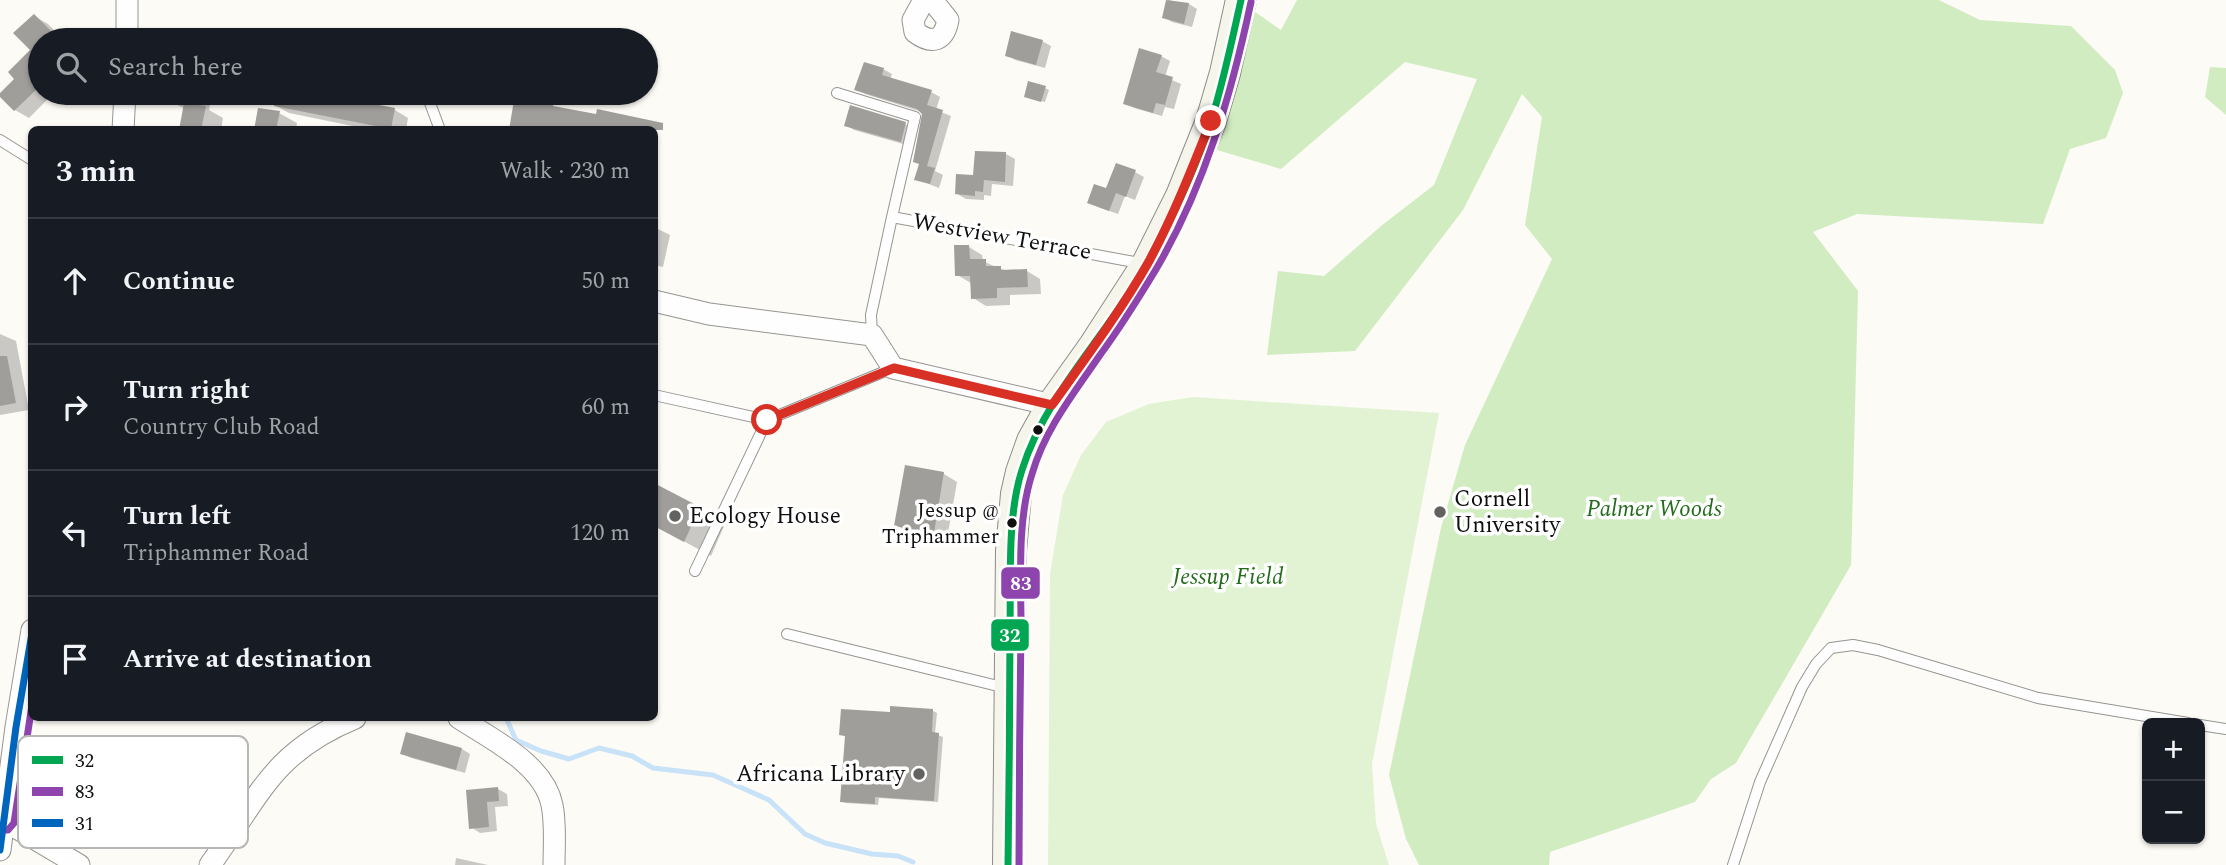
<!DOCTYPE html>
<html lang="en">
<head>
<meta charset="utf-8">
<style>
  body { margin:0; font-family:Spectral,serif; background:#242831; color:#f1f3f6 }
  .controls { position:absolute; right:21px; bottom:21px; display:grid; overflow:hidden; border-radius:10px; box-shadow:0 2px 5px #0004 }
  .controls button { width:63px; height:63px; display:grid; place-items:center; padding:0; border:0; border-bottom:2px solid #363941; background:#171b24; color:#f1f3f6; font:35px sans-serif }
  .stop { position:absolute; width:21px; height:21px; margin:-16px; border:5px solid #d93025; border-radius:50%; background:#fff }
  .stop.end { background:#d93025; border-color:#fff; box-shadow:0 2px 7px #0008 }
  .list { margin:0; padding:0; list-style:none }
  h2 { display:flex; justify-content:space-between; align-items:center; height:91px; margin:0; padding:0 28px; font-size:30px }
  h2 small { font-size:23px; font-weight:400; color:#9ea1a6 }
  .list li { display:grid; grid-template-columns:46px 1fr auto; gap:21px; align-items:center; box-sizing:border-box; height:126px; padding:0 28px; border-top:2px solid #363941 }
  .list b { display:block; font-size:26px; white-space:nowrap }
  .list p { margin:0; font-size:23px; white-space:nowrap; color:#9ea1a6 }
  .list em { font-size:23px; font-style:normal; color:#9ea1a6 }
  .icon { flex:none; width:38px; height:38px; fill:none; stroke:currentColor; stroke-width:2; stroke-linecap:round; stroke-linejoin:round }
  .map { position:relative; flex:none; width:2226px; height:865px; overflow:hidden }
  .search { position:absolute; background:#171b24; box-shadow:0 2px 5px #0004; left:28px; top:28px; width:630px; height:77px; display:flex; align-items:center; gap:18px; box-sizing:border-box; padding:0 24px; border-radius:38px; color:#9ea1a6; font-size:26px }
  .panel { position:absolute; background:#171b24; box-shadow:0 2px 5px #0004; left:28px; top:126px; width:630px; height:595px; border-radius:10px }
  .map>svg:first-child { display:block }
</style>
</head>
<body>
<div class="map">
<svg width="2226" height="865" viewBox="0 0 2226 865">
  <rect width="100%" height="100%" fill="#fcfbf5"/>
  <path fill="#e2f3d3" d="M1193,397L1439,413L1372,764L1376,824L1389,865H1048L1050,574L1063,495L1081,455L1106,422L1149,404Z"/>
  <path fill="#d1ecc1" d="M1297,0H1939L1980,20L2071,26L2115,70L2123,93L2106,138L2070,149L2043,224L1857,214L1813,232L1858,291L1851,565L1736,763L1711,779L1695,802L1550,852L1549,865H1419L1406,839L1389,775L1441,528L1465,445L1552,259L1525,225L1542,117L1522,94L1463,210L1355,351L1267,355L1278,271L1324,276L1381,226L1434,185L1477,79L1405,62L1281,169L1217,150L1255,12L1281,30Z
    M2210,67L2226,68V115L2205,97Z"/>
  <path fill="#0003" d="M1168,0L1189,4L1197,9L1192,27L1172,22L1164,17Z
    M34,16L48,24L64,40H40V93H54L29,118L15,110L1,95L17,79L33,50Z
    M1042,41L1051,46L1045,68L1015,60L1007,55Z
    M1161,56L1170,61L1165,77L1181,84L1174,109L1165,107L1162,116L1134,108L1125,103Z
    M883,69L892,74L890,80L931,92L940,97L936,110L951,116L935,171L943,175L939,188L916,179L920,165L922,112L865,94L856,89Z
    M1045,88L1049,90L1045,102L1029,98Z
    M172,93H212L209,110L223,118L221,130H181L185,109L170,101Z
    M278,93H307L395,110L408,118L406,130H372L289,113L276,106Z
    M279,113L297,123L296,130H256Z
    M905,124L914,129L910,146L854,130L846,125Z
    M1006,154L1015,159L1013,186L992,184L991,196L984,195V200L966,199L957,194L975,176Z
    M1135,172L1144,177L1135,200L1125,196L1118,214L1098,207L1108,191Z
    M654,227L670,235L663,267L654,265Z
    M969,247L982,255L983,261L996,267L1008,271H1027L1040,279L1041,294L1010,295V305L986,306L973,298L971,283L957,275Z
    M0,334L16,341L29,410L0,415Z
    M906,467L944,474L957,482L947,539L910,533L896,525Z
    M654,485L725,524L711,556L654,525Z
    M933,711L937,713L935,734L943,737L938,802L879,798L878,805L845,803L842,801L846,737L841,734L892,714Z
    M462,749L470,754L465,773L411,758L402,753Z
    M498,789L507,794L508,806L495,807L497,831L480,833L471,827L468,791Z
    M456,858L488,865H455Z"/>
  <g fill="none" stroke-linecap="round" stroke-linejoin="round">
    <path stroke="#c8e2f8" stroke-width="5" d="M506,718L516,740L541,751L569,759L599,748L632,756L653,768L713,775L769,800L805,834L825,843L872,854L898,856L913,862"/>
  </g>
  <path fill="#a09e9a" d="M1166,0L1189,3L1184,24L1162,18Z
    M34,14L60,40H40V86L14,111L0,97V93L14,79L8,72L30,50L13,33Z
    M1011,31L1043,40L1036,65L1005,56Z
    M1139,48L1162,55L1156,72L1173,77L1165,105L1156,103L1153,113L1123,104Z
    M864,62L884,68L882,75L932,90L927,105L943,110L927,166L935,168L930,184L914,180L919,164L913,162L922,114L917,109L854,90Z
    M1028,81L1046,86L1041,102L1024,97Z
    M276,93H316L395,108L391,129L274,106Z
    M515,94L554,101L553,106L596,114L597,109L663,123V130H509Z
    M184,103L206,106L201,130H179Z
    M850,105L906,122L901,142L844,126Z
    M258,108L280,111L276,130H254Z
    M975,151L1006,152L1005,182L984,180L983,192L975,191V196L955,194L956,174L973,175Z
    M1116,163L1136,170L1126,197L1116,193L1109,211L1087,203L1094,184L1106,188Z
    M954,245H969L970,259H986V266H1001V270L1027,269L1028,287L997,288V298L971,299L970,276H955Z
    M0,356H7L16,403L0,406Z
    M905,465L944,472L934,533L894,526Z
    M654,483L700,507L684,542L654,526Z
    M890,706L933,709L932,732L939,733L934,801L875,797V804L840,802L845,736L839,735L841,709L890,712Z
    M406,732L462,748L456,770L400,754Z
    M498,787L499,801L487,802L489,827L469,829L466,790Z"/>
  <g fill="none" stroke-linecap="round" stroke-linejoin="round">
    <defs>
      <path id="lane" d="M414,93L427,95L440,130
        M837,93L915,117L892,217
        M0,140L32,160
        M872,335L871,315L892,217L1145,264
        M654,395L767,420L893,368
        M695,571L767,420
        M787,634L1006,688
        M2200,725L2226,729
        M1733,865L1760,782L1802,687L1816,664L1831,648L1853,645L1878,650L2038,698L2188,723"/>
      <path id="street" d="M127,0V40
        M924,0L913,20L915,32C932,45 944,41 948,20L932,0
        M123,130L125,93
        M654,301L709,314L872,335L893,368L1052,405
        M459,718C491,739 544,764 552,805C556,824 554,846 554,865
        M0,818L79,865
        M0,850L16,727L32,630
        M210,865C259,797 272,752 355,718"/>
      <path id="secondary" d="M1008,865L1011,551L1016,494L1021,472L1032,441L1052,405L1094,346L1147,264L1181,196L1211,121L1225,73L1241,0"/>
    </defs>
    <use href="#lane" stroke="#969593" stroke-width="12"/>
    <use href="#street" stroke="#969593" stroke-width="23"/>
    <use href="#secondary" stroke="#8c8c89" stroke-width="32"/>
    <use href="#lane" stroke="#fffefe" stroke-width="10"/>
    <use href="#street" stroke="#fffefe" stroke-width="21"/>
    <use href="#secondary" stroke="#f5f5eb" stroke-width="30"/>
    <defs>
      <path id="bus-1" d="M1008,865C1009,786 1010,706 1010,627C1011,578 1007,516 1022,470C1046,393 1109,333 1148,263C1173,217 1196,168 1212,118C1224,79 1232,40 1241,0"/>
      <path id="bus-2" d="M0,830H8L14,823L32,705
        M1019,865C1019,785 1020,706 1021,626C1021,578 1017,520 1032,474C1045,429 1074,393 1100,355C1120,328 1138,299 1155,271C1204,188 1231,96 1251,2"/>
      <path id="bus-3" d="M0,850L16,727L32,633"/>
    </defs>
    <use href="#bus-1" stroke="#fff" stroke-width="12"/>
    <use href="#bus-2" stroke="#fff" stroke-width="12"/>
    <use href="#bus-3" stroke="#fff" stroke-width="12"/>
    <use href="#bus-1" stroke="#00a651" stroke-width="7"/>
    <use href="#bus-2" stroke="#8e44ad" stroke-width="7"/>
    <use href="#bus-3" stroke="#0065bd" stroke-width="7"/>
  </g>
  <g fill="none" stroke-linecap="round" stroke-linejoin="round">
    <path stroke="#d93025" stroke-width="9" d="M767,420L894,368L1052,405C1085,359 1120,312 1148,263C1173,217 1192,169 1211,121"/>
  </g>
  <g fill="#0f0f0f" stroke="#fff" stroke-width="2.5">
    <circle cx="1038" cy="430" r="6"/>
    <circle cx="1012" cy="523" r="6"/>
  </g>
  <g fill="#626260" stroke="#fff" stroke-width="2.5">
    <circle cx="1440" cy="512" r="7"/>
    <circle cx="675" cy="516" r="7"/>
    <circle cx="919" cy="774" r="7"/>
  </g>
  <g text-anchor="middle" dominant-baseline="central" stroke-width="7" stroke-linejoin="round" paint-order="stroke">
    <g font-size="21" fill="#0f0f0f" stroke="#fff" text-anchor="end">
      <text x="999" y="511">Jessup @<tspan x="999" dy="26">Triphammer</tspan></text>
    </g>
    <g font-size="23" fill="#0f0f0f" stroke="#fff">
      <text transform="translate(1002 237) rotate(10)">Westview Terrace</text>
    </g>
    <g font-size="23" fill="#0f0f0f" stroke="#fff" text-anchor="start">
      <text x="1454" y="499">Cornell<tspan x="1454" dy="26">University</tspan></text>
      <text x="689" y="516">Ecology House</text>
      <text x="905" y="774" text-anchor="end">Africana Library</text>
    </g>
    <g font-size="23" font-style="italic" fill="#226c1a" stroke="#fff">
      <text x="1654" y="509">Palmer Woods</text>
      <text x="1228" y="577">Jessup Field</text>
    </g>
  </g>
  <rect x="18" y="736" width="230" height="112" rx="10" fill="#fff" stroke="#b7b7b7" stroke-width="2"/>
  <rect x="32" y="756" width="31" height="8" fill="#00a651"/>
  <rect x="32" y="787" width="31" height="9" fill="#8e44ad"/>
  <rect x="32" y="819" width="31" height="8" fill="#0065bd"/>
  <g font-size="19" fill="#0f0f0f">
    <text x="75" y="767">32</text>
    <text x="75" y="798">83</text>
    <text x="75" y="830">31</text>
  </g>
  <g stroke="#fff" stroke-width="2.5">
    <rect x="1000" y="566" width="41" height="34" rx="7" fill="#8e44ad"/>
    <rect x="990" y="618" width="40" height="34" rx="7" fill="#00a651"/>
  </g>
  <g font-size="19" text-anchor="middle" font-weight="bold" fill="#fff">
    <text x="1021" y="590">83</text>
    <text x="1010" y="642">32</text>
  </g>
</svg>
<div class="controls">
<button>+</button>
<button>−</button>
</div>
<div class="stop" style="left:767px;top:420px"></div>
<div class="stop end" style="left:1211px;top:121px"></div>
<div class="search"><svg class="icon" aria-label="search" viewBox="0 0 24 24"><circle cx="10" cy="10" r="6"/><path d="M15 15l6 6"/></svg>Search here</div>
<section class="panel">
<h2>3 min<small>Walk · 230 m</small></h2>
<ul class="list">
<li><svg class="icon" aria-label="ahead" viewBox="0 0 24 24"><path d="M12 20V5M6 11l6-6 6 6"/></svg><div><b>Continue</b></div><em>50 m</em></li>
<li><svg class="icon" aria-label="right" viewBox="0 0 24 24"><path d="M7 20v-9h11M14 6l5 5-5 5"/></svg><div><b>Turn right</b><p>Country Club Road</p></div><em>60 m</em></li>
<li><svg class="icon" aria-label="left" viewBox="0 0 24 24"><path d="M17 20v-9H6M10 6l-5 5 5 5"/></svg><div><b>Turn left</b><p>Triphammer Road</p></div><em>120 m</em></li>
<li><svg class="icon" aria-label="arrive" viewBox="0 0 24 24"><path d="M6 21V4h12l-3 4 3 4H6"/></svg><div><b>Arrive at destination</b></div></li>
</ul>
</section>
</div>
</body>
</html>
